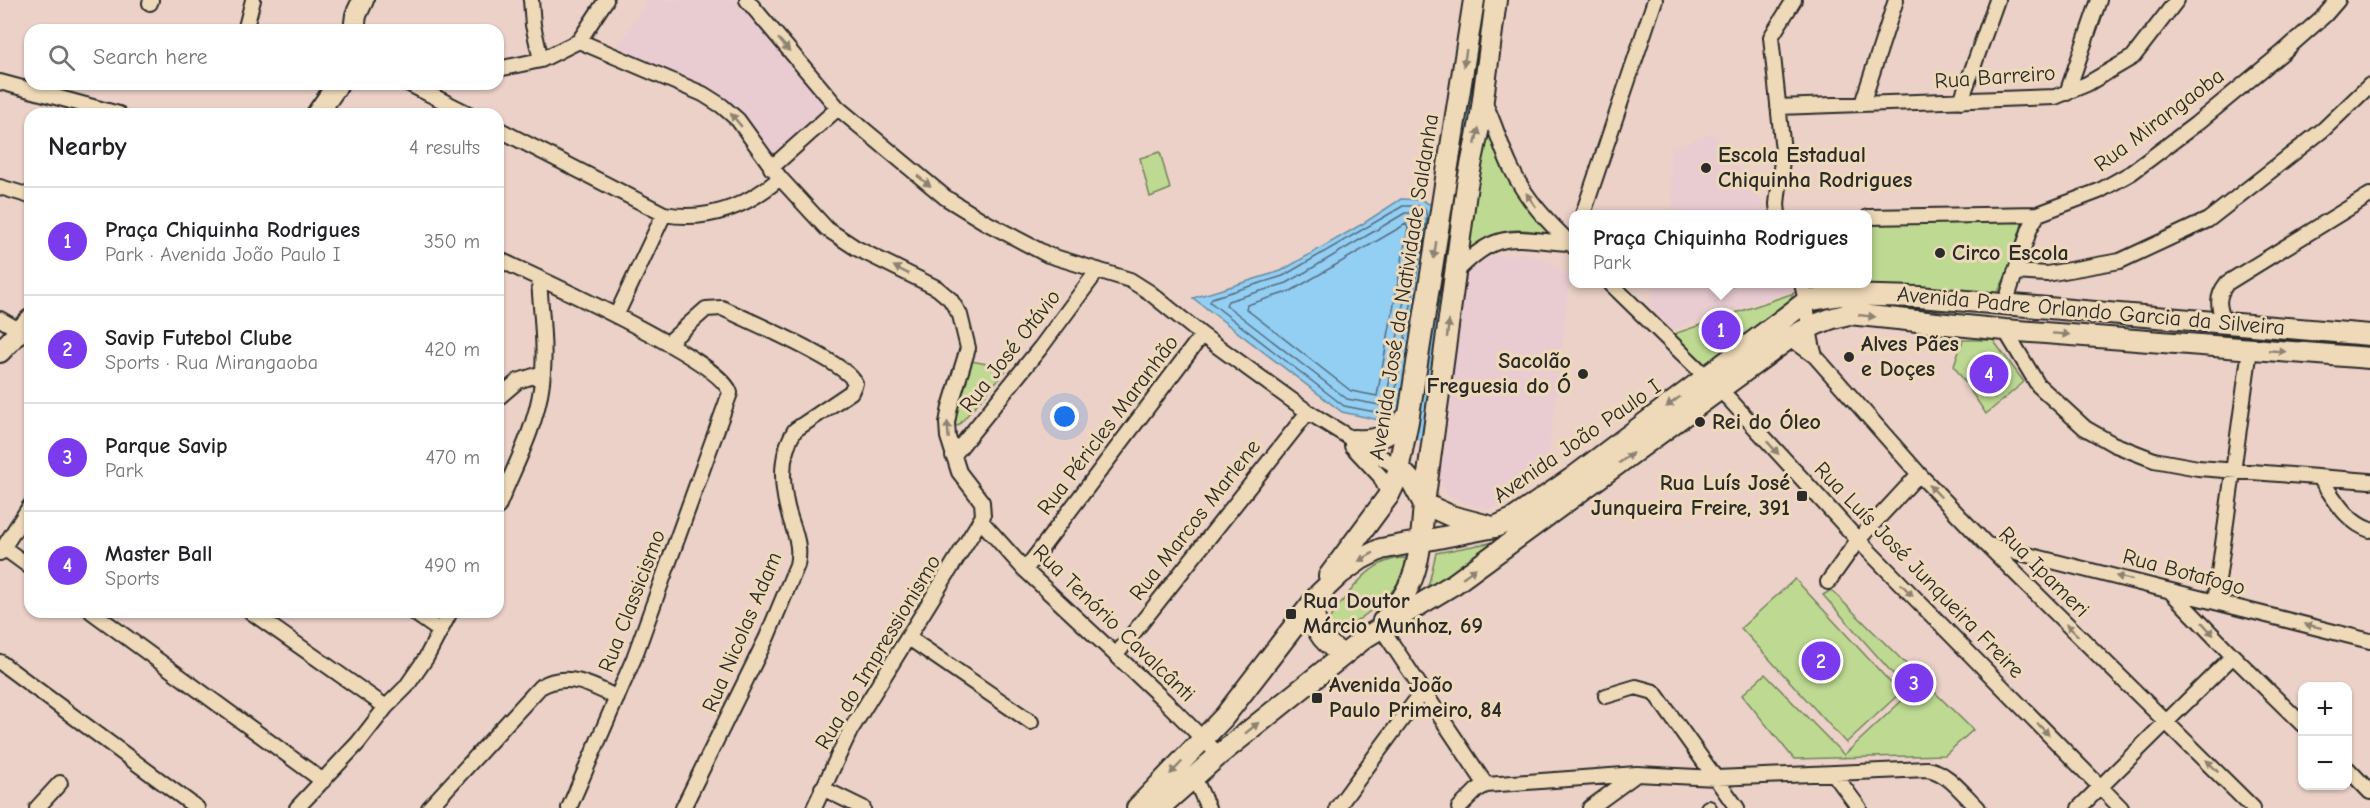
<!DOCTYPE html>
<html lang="en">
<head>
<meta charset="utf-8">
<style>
  body { margin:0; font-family:"Comic Neue",sans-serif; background:#f2f2f2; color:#202124 }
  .controls { position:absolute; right:18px; bottom:18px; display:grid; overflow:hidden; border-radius:12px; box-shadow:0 2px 4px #0004 }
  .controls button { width:54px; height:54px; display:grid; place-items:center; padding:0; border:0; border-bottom:2px solid #e0e0e0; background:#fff; color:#202124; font:30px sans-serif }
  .you { position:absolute; left:1065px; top:417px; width:21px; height:21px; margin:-15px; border:4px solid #fff; border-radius:50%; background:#1a73e8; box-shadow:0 0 0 9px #1a73e833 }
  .badge { display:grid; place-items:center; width:39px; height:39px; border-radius:50%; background:#7c3aed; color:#fff; font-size:20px; font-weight:700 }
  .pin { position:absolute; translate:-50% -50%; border:3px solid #fff; box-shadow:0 2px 6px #0006 }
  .popup { position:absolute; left:1569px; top:210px; width:303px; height:78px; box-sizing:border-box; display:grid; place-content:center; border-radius:12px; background:#fff; filter:drop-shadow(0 2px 4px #0005); font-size:20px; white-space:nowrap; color:#757577 }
  .popup b { font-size:22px; color:#202124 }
  .popup::after { content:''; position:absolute; left:50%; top:100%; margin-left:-12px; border:12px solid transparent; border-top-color:#fff }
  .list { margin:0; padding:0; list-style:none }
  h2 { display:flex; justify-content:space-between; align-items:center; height:78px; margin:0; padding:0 24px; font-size:26px }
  h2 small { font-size:20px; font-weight:400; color:#757577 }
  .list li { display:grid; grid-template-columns:39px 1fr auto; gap:18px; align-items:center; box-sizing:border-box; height:108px; padding:0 24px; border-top:2px solid #e0e0e0 }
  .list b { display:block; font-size:22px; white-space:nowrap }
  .list p { margin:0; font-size:20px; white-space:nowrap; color:#757577 }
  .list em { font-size:20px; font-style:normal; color:#757577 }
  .icon { flex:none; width:33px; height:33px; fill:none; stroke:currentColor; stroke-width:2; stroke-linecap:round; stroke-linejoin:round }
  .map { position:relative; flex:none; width:2370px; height:808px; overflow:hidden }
  .search { position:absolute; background:#fff; box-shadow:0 2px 4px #0004; left:24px; top:24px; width:480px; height:66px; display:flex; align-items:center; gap:15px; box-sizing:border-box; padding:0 21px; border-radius:18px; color:#757577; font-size:22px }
  .panel { position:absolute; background:#fff; box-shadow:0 2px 4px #0004; left:24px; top:108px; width:480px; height:510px; border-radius:18px }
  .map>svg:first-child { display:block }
</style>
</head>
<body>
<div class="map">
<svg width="2370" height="808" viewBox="0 0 2370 808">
  <rect width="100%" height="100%" fill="#ebd1c7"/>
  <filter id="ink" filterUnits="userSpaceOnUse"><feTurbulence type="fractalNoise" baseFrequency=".0167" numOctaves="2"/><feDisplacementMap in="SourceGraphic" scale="12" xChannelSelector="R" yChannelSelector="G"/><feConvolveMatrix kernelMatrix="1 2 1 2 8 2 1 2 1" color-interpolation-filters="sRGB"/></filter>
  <g filter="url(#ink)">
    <path fill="#e9ccd2" d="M648,0H738L829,107L771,155L712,92L617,48Z
      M1714,133L1756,189L1766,214H1672L1670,148Z
      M1523,253L1551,263L1570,278L1546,475L1503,506L1486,508L1466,503L1448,495L1440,480L1466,271L1490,257Z
      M1654,284H1791L1794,290L1672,329L1649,305Z"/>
    <path fill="#beda92" stroke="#74825e" stroke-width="1.5" d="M1488,123L1522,200L1551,235C1508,224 1495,230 1462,259Z
      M1160,152L1170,189L1150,197L1140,158Z
      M1868,217L2024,218L2006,275L1997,294L1847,284H1868Z
      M1794,293C1778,322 1733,346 1706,365L1674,334Z
      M1963,340H1993L2024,382L1986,414L1954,366Z
      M971,361L1008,368L958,426L952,424Z
      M1494,542L1497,548L1419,604L1429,583L1436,553Z
      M1405,558C1408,590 1363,616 1340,633L1331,630L1328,622L1332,615C1351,590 1371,558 1405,558Z
      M1795,579L1900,693L1846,743L1741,628Z
      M1831,590L1973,730L1945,755L1794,759L1742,695L1765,674L1844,755L1910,693L1823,595Z"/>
    <path fill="#93cef3" stroke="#698da3" stroke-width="1.5" d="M1401,199L1422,200L1431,205L1433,217L1398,424L1342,412L1193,298L1281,271L1364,223Z"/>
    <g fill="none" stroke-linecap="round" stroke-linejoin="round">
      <path stroke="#556c7b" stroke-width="1.5" d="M1403,206H1419L1425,209L1427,217L1391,415L1344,406L1210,302L1212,298L1283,276Z
        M1405,213H1417L1419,217L1385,406L1347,399L1226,305L1228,301L1287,283Z
        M1406,224L1408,228L1377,396L1351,391L1246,309L1247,305L1291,291Z"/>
      <path stroke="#93cef3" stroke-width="14" d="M1465,152L1477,73
        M1421,434L1444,284"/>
      <defs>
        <path id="street" d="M531,0L533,25L541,60
          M747,0L838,108L946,198L985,222L1048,255L1130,280L1149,292L1202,335L1308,412L1399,468
          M150,3L151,0
          M246,27L253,0
          M579,41L703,94L722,106L738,120L780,178L827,229L856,248L937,288L950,299L960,315L968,348L950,407L947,423L948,437L959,472L982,502L983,516L850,731L814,808
          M498,69L541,60L579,41L606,0
          M0,82L119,114
          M409,84L469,114
          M2067,93L2099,0
          M1483,100C1495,122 1500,146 1511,168C1526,200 1550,224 1574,247
          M1961,101L1997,0
          M1862,104L1896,0
          M1778,107L2055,97L2087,84L2133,57L2177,0
          M498,129L664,214C708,222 746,207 780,178
          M771,168L838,108
          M0,187L30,196
          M1583,214L1655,0
          M1778,214L1777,204L1783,151L1771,37L1794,0
          M1868,217L2038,214
          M498,259C536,277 722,360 730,393L634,658L569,808
          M2015,272L2047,274L2120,261L2208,220L2324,129L2370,85
          M1455,273C1499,227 1514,240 1570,243
          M1611,284L1730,400L1858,540L2121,808
          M1802,284C1809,308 1807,332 1815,356
          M2005,304L2030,228L2038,214L2099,191L2131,173L2196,124L2282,53L2325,15L2338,0
          M616,316L664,214
          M0,319L19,330
          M2224,322C2218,306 2216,297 2227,283L2370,195
          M2005,330L2038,385L2085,428L2113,444L2154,460L2198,468L2370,481
          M1782,339L1797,343L1815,356L1919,474L1987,545L2253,808
          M668,343L706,309L722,308C747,320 847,362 855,383L851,392L795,430C781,452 781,481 787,507C792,528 802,543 797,565L767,637L683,808
          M498,398L518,381L543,373
          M1352,446L1380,476L1389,495
          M953,456L1041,347L1098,270
          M2320,478C2334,498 2346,522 2370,530
          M498,507C513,469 535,430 541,389C547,353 541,315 539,279
          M981,521L1025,570L1164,700L1219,755
          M1988,545L2370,641
          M4,548L30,567
          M0,553L30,506
          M1025,570L1202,335
          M1828,582L1858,540L1919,474
          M2170,591L2233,656L2302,724
          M2215,602L2250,349
          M92,612L323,781
          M251,612L386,707
          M413,612L440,631
          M1382,629L1486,785
          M909,638L1031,722
          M1116,655L1308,412
          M0,662L197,808
          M1606,696L1636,687L1654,692L1737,808
          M2348,769L2370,792
          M1834,774L1859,808
          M1194,777L1208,808
          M822,788L863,808
          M37,808L60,783
          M297,808L358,743L386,707L406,687L426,658L450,612
          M429,808L540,687C567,671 592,685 617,698
          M1337,808L1422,692
          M1459,808L1477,790L1486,785L1637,774L1716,778L1927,769C1948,772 1963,794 1978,808
          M1590,808L1634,776
          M1708,808H1709
          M2079,808L2233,656"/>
        <path id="secondary" d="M354,30L356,15L363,0
          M317,114L338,84
          M0,352L30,320
          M1354,440C1381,442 1391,434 1409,415
          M1399,468L1412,482L1424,504L1451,516L1489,526
          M1329,576L1389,495L1396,480L1408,421L1474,0
          M1313,601C1315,631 1318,638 1343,655
          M1383,621C1420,586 1420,551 1424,504L1467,185L1480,122L1496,0
          M1137,808L1224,717L1319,594L1340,574L1361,559L1381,549L1495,527L1513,519L1571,479L1807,301L1841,295L1919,297L2370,335
          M1159,808L1219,755L1366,637L1454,584L1787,340C1807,327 1825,319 1849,314L2005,330L2370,358"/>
      </defs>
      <use href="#street" stroke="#2b2b2b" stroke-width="18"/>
      <use href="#secondary" stroke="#2b2b2b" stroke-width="24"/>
      <use href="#street" stroke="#eed9b8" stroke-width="14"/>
      <use href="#secondary" stroke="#eed9b8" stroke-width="20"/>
    </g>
    <defs><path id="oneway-solid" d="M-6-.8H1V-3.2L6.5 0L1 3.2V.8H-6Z" transform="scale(1.5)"/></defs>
    <g fill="#8c8272">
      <use href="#oneway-solid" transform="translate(784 45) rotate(49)"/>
      <use href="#oneway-solid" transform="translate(1465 58) rotate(99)"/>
      <use href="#oneway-solid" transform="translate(736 120) rotate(-130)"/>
      <use href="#oneway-solid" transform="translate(1477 136) rotate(-78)"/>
      <use href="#oneway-solid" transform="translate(924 181) rotate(38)"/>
      <use href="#oneway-solid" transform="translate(1531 200) rotate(-125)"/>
      <use href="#oneway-solid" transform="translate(1435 250) rotate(98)"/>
      <use href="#oneway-solid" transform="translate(901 270) rotate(-153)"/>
      <use href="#oneway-solid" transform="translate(1867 316) rotate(6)"/>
      <use href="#oneway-solid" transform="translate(1448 329) rotate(-83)"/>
      <use href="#oneway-solid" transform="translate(2061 334) rotate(4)"/>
      <use href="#oneway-solid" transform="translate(2277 351) rotate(5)"/>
      <use href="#oneway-solid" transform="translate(1673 402) rotate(143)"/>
      <use href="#oneway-solid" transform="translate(948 430) rotate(-94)"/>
      <use href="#oneway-solid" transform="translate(1773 448) rotate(48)"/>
      <use href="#oneway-solid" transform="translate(1626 458) rotate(-36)"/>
      <use href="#oneway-solid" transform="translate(1935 491) rotate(-134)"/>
      <use href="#oneway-solid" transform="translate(1366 557) rotate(151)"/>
      <use href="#oneway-solid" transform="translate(1469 573) rotate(-36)"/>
      <use href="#oneway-solid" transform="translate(2124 578) rotate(-166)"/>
      <use href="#oneway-solid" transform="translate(1907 590) rotate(46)"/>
      <use href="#oneway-solid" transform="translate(2313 626) rotate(-166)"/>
      <use href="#oneway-solid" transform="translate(2208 629) rotate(48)"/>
      <use href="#oneway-solid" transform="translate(2072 630) rotate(-136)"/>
      <use href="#oneway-solid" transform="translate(1252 728) rotate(-39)"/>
      <use href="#oneway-solid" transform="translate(2043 729) rotate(46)"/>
      <use href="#oneway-solid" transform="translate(2212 766) rotate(-135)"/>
      <use href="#oneway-solid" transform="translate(1176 768) rotate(134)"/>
    </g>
  </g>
  <g fill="#2b2b2b" stroke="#eed9b8" stroke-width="2">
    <circle cx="1706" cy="168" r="6"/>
    <circle cx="1940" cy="253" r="6"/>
    <circle cx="1849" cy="357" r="6"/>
    <circle cx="1583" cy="374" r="6"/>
    <circle cx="1700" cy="422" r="6"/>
    <rect x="1796" y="490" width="12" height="12" rx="3"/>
    <rect x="1285" y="608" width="12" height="12" rx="3"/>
    <rect x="1311" y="692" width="12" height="12" rx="3"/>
  </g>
  <g text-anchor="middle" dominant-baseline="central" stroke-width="6" stroke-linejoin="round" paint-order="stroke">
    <g font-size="22" fill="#2b2b2b" stroke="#eed9b8">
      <text transform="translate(1995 77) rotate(-4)">Rua Barreiro</text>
      <text transform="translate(2159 120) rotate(-37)">Rua Mirangaoba</text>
      <text transform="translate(1404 287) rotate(-81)">Avenida José da Natividade Saldanha</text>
      <text transform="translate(2091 311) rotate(5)">Avenida Padre Orlando Garcia da Silveira</text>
      <text transform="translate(1010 351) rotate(-52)">Rua José Otávio</text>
      <text transform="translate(1108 425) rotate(-53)">Rua Péricles Maranhão</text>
      <text transform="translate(1577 441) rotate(-35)">Avenida João Paulo I</text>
      <text transform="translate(1195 520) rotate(-52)">Rua Marcos Marlene</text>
      <text transform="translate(1919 570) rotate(46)">Rua Luís José Junqueira Freire</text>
      <text transform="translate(2044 572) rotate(45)">Rua Ipameri</text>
      <text transform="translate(2184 572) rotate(15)">Rua Botafogo</text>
      <text transform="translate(632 601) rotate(-69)">Rua Classicismo</text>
      <text transform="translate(1114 623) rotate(44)">Rua Tenório Cavalcânti</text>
      <text transform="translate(742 632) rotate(-67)">Rua Nicolas Adam</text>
      <text transform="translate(878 652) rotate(-59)">Rua do Impressionismo</text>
    </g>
    <g font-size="22" font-weight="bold" fill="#2b2b2b" stroke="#eed9b8" text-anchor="start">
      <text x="1718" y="155">Escola Estadual<tspan x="1718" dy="25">Chiquinha Rodrigues</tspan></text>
      <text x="1952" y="253">Circo Escola</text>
      <text x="1861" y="344">Alves Pães<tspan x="1861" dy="25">e Doçes</tspan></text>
      <text x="1571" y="361" text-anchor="end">Sacolão<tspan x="1571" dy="25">Freguesia do Ó</tspan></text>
      <text x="1712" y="422">Rei do Óleo</text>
      <text x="1790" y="483" text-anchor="end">Rua Luís José<tspan x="1790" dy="25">Junqueira Freire, 391</tspan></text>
      <text x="1303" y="601">Rua Doutor<tspan x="1303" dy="25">Márcio Munhoz, 69</tspan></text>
      <text x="1329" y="685">Avenida João<tspan x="1329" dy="25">Paulo Primeiro, 84</tspan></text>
    </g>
  </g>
</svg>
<div class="controls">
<button>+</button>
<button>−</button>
</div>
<div class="you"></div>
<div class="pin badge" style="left:1721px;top:330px">1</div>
<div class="popup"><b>Praça Chiquinha Rodrigues</b>Park</div>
<div class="pin badge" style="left:1821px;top:661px">2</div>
<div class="pin badge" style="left:1914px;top:683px">3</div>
<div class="pin badge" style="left:1989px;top:374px">4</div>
<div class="search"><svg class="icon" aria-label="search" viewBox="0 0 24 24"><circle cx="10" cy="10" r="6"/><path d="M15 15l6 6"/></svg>Search here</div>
<section class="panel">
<h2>Nearby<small>4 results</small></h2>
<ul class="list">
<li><span class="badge">1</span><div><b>Praça Chiquinha Rodrigues</b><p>Park · Avenida João Paulo I</p></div><em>350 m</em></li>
<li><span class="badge">2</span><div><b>Savip Futebol Clube</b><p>Sports · Rua Mirangaoba</p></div><em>420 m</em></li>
<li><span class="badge">3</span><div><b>Parque Savip</b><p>Park</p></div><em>470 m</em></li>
<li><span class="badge">4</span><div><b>Master Ball</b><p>Sports</p></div><em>490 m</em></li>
</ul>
</section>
</div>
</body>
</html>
